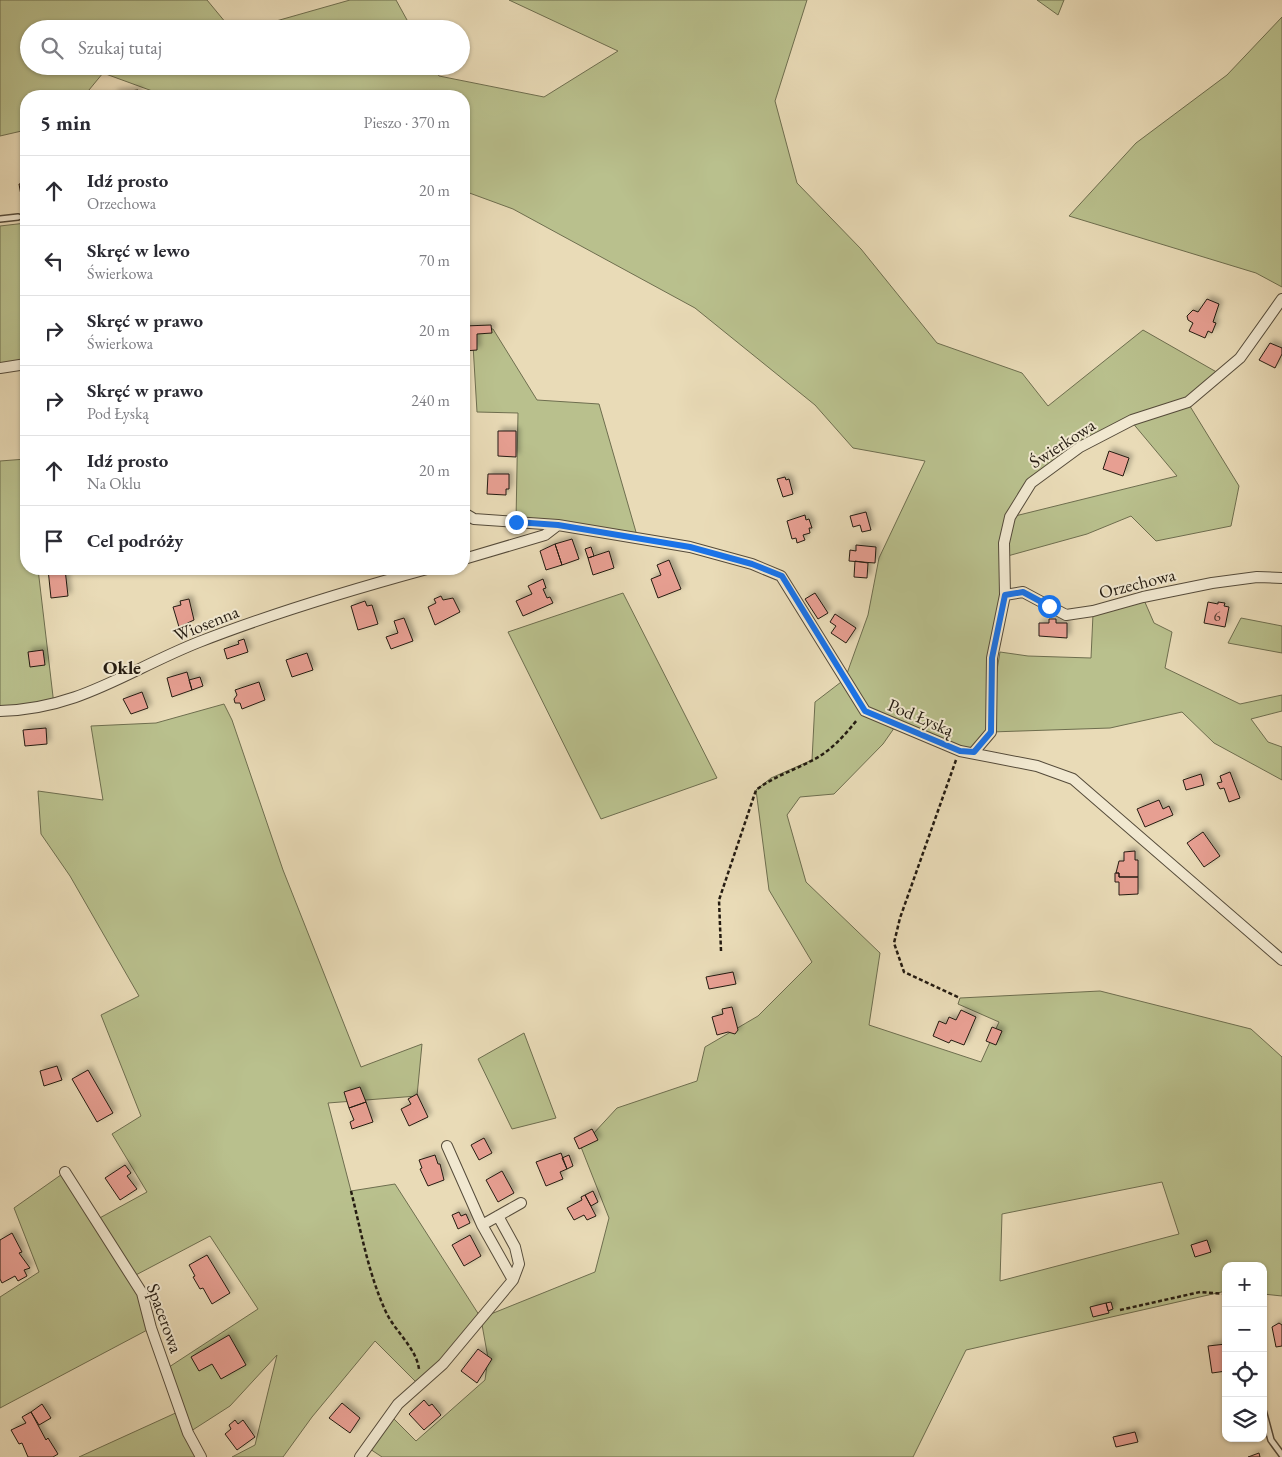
<!DOCTYPE html>
<html lang="pl">
<head>
<meta charset="utf-8">
<style>
  body { margin:0; font-family:"EB Garamond",serif; background:#f7f7f7; color:#2b2b33 }
  .controls { position:absolute; right:15px; bottom:15px; display:grid; overflow:hidden; border-radius:10px; box-shadow:0 1px 4px #0004 }
  .controls button { width:45px; height:45px; display:grid; place-items:center; padding:0; border:0; border-bottom:1px solid #e1e1e2; background:#fff; color:#2b2b33; font:25px sans-serif }
  .stop { position:absolute; width:15px; height:15px; margin:-11px; border:4px solid #1a73e8; border-radius:50%; background:#fff }
  .stop.end { background:#1a73e8; border-color:#fff; box-shadow:0 1px 5px #0008 }
  .list { margin:0; padding:0; list-style:none }
  h2 { display:flex; justify-content:space-between; align-items:center; height:65px; margin:0; padding:0 20px; font-size:21px }
  h2 small { font-size:16px; font-weight:400; color:#7c7c81 }
  .list li { display:grid; grid-template-columns:32px 1fr auto; gap:15px; align-items:center; box-sizing:border-box; height:70px; padding:0 20px; border-top:1px solid #e1e1e2 }
  .list b { display:block; font-size:19px; white-space:nowrap }
  .list p { margin:0; font-size:16px; white-space:nowrap; color:#7c7c81 }
  .list em { font-size:16px; font-style:normal; color:#7c7c81 }
  .icon { flex:none; width:28px; height:28px; fill:none; stroke:currentColor; stroke-width:2; stroke-linecap:round; stroke-linejoin:round }
  .map { position:relative; flex:none; width:1282px; height:1457px; overflow:hidden }
  .search { position:absolute; background:#fff; box-shadow:0 1px 4px #0004; left:20px; top:20px; width:450px; height:55px; display:flex; align-items:center; gap:12px; box-sizing:border-box; padding:0 18px; border-radius:28px; color:#7c7c81; font-size:19px }
  .panel { position:absolute; background:#fff; box-shadow:0 1px 4px #0004; left:20px; top:90px; width:450px; height:485px; border-radius:20px }
  .map>svg:first-child { display:block }
</style>
</head>
<body>
<div class="map">
<svg width="1282" height="1457" viewBox="0 0 1282 1457">
  <defs>
    <filter id="shadow"><feDropShadow dx="3.5" dy="-3.5" stdDeviation="2.5" flood-color="#0004"/></filter>
  </defs>
  <rect width="100%" height="100%" fill="#e9dbb7"/>
  <filter id="stains"><feTurbulence type="fractalNoise" baseFrequency=".004" numOctaves="4"/><feColorMatrix values="0 0 0 0 .2 0 0 0 0 .09 0 0 0 0 .02 0 0 0 .5 -.17"/></filter>
  <radialGradient id="worn" r=".72"><stop offset=".6" stop-color="#630" stop-opacity="0"/><stop offset="1" stop-color="#630" stop-opacity=".3"/></radialGradient>
  <path fill="#b9c08d" stroke="#6e6e4f" fill-rule="evenodd" d="M0,0H207L231,29H29V66H433L439,76L544,97L618,51L509,0H807L775,101L797,183L861,249L937,343L1022,373L1048,406L1143,330L1220,374L1188,403L1239,486L1231,526L1156,541L1131,516L1087,534L1004,557L1005,595L992,658L995,682L1000,652L1028,656L1091,658L1093,614L1144,600L1154,623L1172,632L1165,668L1240,704L1282,695V711L1251,719L1268,742L1282,747V780L1214,743L1182,712L1110,728L991,732L974,752L897,724L883,744L834,794L800,797L787,815L806,882L880,953L869,1025L981,1062L999,1022L958,1004L960,998L1100,991L1251,1029L1282,1057V1296L1263,1294V1266H1226V1291L966,1350L913,1457H382L367,1447L390,1415L416,1441L485,1380L488,1358L481,1319L419,1385L375,1341L312,1417L283,1457H232L255,1445L277,1355L230,1406L188,1433L201,1457H79L180,1411L166,1369L258,1309L210,1236L132,1277L151,1328L0,1408V1297L39,1272L14,1208L65,1172L96,1220L147,1192L112,1134L141,1116L101,1015L139,996L70,876L41,834L38,791L103,800L91,726L156,723L224,704L232,720L283,870L361,1067L422,1044L417,1096L328,1103L351,1191L395,1184L481,1318L595,1272L609,1218L581,1147L617,1108L697,1081L705,1047L758,1016L812,962L769,890L756,790L771,778L812,760L815,702L845,679L868,615L879,558L925,461L853,448L815,405L695,308L513,209L464,191V96H166L103,73L84,96H26V130L0,136ZM1131,421L1177,476L1011,517L1031,483ZM1162,1182L1179,1234L1000,1281L1002,1214Z
    M350,0H396L412,29H248Z
    M1037,0H1064L1058,15Z
    M1282,17V287L1256,273L1069,216L1136,143L1227,75Z
    M26,223V364L0,368V226Z
    M472,328L493,329L537,400L599,404L638,539L516,522L518,413L477,412Z
    M26,459V569H38L54,705L0,707V461Z
    M623,593L717,778L601,819L508,632Z
    M1241,618L1282,626V653L1228,643Z
    M524,1033L556,1118L512,1129L478,1059Z"/>
  <path fill="#e79f92" stroke="#241b11" filter="url(#shadow)" d="M138,90L139,96H115L114,93Z
    M25,180H26V200L22,201L19,184L26,183Z
    M1207,299L1219,304L1213,322L1216,323L1212,333L1208,331L1205,338L1189,331L1193,323L1188,320L1187,316L1193,310L1198,312Z
    M491,325L492,333L477,334V350L464,351V326Z
    M1270,343L1282,348V354L1275,368L1259,360Z
    M498,431H516V457L498,456Z
    M1109,451L1129,458L1123,476L1103,469Z
    M488,474H509V489H506V495L487,494Z
    M785,477L786,480L789,479L793,494L783,497L777,479Z
    M866,512L871,530L862,532L860,525L853,527L850,516Z
    M805,515L806,520L809,519L812,528H809L810,533L803,535L805,540L797,543L796,538L792,539L787,521Z
    M572,539L579,559L562,565L555,544Z
    M555,544L562,565L546,570L540,551Z
    M856,545L876,547L875,563L849,561L850,550L856,551Z
    M591,547L594,556L588,558L585,549Z
    M609,551L614,568L593,575L588,558Z
    M669,560L681,589L658,598L651,579L661,575L657,565Z
    M855,561L868,563L867,578L854,577Z
    M48,569H65L68,596L51,598Z
    M543,579L546,588L543,589L547,598L550,597L553,603L523,616L516,601L532,594L528,586Z
    M815,593L828,613L818,619L805,599Z
    M441,596L443,600L453,598L460,612L435,625L428,607L436,603L434,599Z
    M189,599L194,620L179,627L173,607L181,605L180,601Z
    M365,601L367,606L372,605L378,624L358,630L351,606Z
    M1208,602L1218,604V602L1225,603L1224,606L1229,607L1225,627L1204,623Z
    M835,614L856,628L846,643L831,633L836,626L830,622Z
    M404,618L413,641L391,649L386,637L398,633L394,621Z
    M1049,619H1056V623H1067V638L1039,636V623H1049Z
    M244,639L248,652L227,659L224,649L239,644L238,641Z
    M43,650L45,665L30,667L28,652Z
    M307,653L313,670L292,677L286,660Z
    M187,672L192,690L172,697L167,678Z
    M200,677L203,686L192,690L189,680Z
    M259,682L265,700L242,709L240,703H235L234,699L237,695L235,690Z
    M142,692L148,708L131,714L123,699Z
    M46,728L47,744L25,746L23,730Z
    M1230,772L1240,798L1229,802L1224,788L1220,789L1217,783L1222,782L1220,776Z
    M1201,774L1204,785L1186,790L1183,780Z
    M1159,800L1163,809L1169,806L1173,815L1145,827L1137,809Z
    M1203,832L1220,856L1204,867L1187,843Z
    M1135,851V860H1138V877H1119V873H1116L1119,861H1124V852Z
    M1115,873H1119V877H1138V894L1119,895V882H1115Z
    M733,972L736,984L709,989L706,977Z
    M732,1007L738,1030L735,1034L728,1032L717,1035L712,1017L723,1014L722,1009Z
    M961,1010L976,1017L964,1045L951,1040L949,1043L933,1036L939,1021L946,1024L949,1017L956,1020Z
    M992,1027L1002,1031L996,1045L986,1041Z
    M57,1066L62,1080L44,1086L40,1071Z
    M88,1070L113,1113L97,1122L72,1079Z
    M360,1087L366,1102L349,1108L344,1092Z
    M417,1094L428,1117L409,1126L401,1109L411,1104L408,1099Z
    M366,1102L373,1122L352,1129L350,1122L354,1120L349,1108Z
    M592,1129L598,1140L579,1149L574,1138Z
    M484,1138L492,1153L479,1160L471,1145Z
    M561,1153L567,1169L560,1172L563,1179L546,1186L536,1162Z
    M435,1155L438,1164H440L444,1180L428,1186L420,1169L422,1168L419,1160Z
    M569,1155L573,1166L567,1169L562,1158Z
    M125,1165L131,1173L127,1176L137,1189L120,1200L105,1178Z
    M502,1171L514,1193L498,1202L486,1180Z
    M593,1191L598,1202L591,1206L585,1195Z
    M585,1195L596,1216L587,1220L584,1215L574,1220L567,1208L582,1200L581,1197Z
    M459,1212L461,1216L466,1214L470,1223L458,1229L452,1215Z
    M12,1233L22,1252L19,1253L30,1268L24,1270L27,1276L18,1281L15,1276L2,1283L0,1279V1240Z
    M470,1235L481,1256L464,1266L452,1245Z
    M1207,1240L1211,1252L1195,1257L1191,1245Z
    M207,1255L230,1293L212,1304L203,1288L200,1289L193,1277L195,1276L189,1265Z
    M1111,1302L1113,1309L1108,1311L1106,1303Z
    M1106,1303L1109,1313L1093,1317L1090,1307Z
    M1279,1323L1282,1325V1346L1276,1347L1272,1327Z
    M229,1335L246,1365L221,1379L212,1364L199,1371L191,1357Z
    M1226,1344V1371L1212,1373L1208,1346Z
    M478,1349L492,1359L477,1383L461,1371Z
    M424,1400L429,1406L432,1404L441,1415L424,1430L409,1414Z
    M342,1403L360,1418L350,1433L329,1418Z
    M42,1404L51,1418L39,1425L31,1412Z
    M31,1412L46,1440L48,1438L58,1454L53,1457H28L22,1443L19,1444L11,1430L26,1423L22,1417Z
    M235,1420L238,1424L243,1420L255,1437L237,1450L225,1434L231,1429L229,1425Z
    M1135,1432L1138,1442L1116,1447L1113,1437Z
    M1259,1453L1260,1457H1248Z"/>
  <g fill="none" stroke-linecap="round" stroke-linejoin="round">
    <defs>
      <path id="lane" d="M0,219L18,217
        M1263,1410L1271,1440L1282,1455"/>
      <path id="street" d="M0,368L26,364
        M464,513L474,519L558,525L690,547L752,564L781,576L865,711L960,751L1037,766L1073,779L1282,960
        M464,559L545,535L558,525
        M1005,595L1023,592L1066,615L1093,611L1143,597L1212,583L1257,577L1282,578
        M0,711C80,709 128,670 199,642C273,613 350,590 427,569
        M974,752L991,732L992,658L1005,595L1004,543L1010,517L1031,483L1080,447L1132,420L1188,402L1240,358L1282,299
        M65,1172L142,1293L151,1328L188,1433L201,1457
        M498,1216L515,1247L519,1264L513,1280
        M482,1225L521,1203
        M360,1457L398,1404L443,1364L513,1280L482,1225L447,1146"/>
    </defs>
    <use href="#lane" stroke="#554b3a" stroke-width="8"/>
    <use href="#street" stroke="#554b3a" stroke-width="12"/>
    <path stroke="#241b11" stroke-width="2.5" stroke-dasharray="4 2.5" stroke-linecap="butt" d="M956,760L900,918L894,943L904,972L960,998
      M721,951L719,900L756,790C773,777 792,771 811,761C830,752 844,736 857,720
      M351,1191C361,1231 368,1272 385,1310C394,1331 416,1347 419,1369
      M1120,1310L1200,1292L1226,1294"/>
    <use href="#lane" stroke="#f1e8d0" stroke-width="5"/>
    <use href="#street" stroke="#f1e8d0" stroke-width="10"/>
  </g>
  <g fill="none" stroke-linecap="round" stroke-linejoin="round">
    <path stroke="#1a73e8" stroke-width="6" d="M516,522L558,525L690,547L752,564L782,576L865,711L960,751L974,752L991,732L992,658L1005,595L1023,592L1049,606"/>
  </g>
  <g text-anchor="middle" dominant-baseline="central" stroke-width="4" stroke-linejoin="round" paint-order="stroke">
    <g font-size="15" fill="#553c31">
      <text x="1217" y="615">6</text>
    </g>
    <g font-size="18" fill="#241b11" stroke="#f1e8d0">
      <text transform="translate(1062 443) rotate(-33)">Świerkowa</text>
      <text transform="translate(1137 583) rotate(-14)">Orzechowa</text>
      <text transform="translate(206 623) rotate(-22)">Wiosenna</text>
      <text transform="translate(921 717) rotate(23)">Pod Łyską</text>
      <text transform="translate(165 1318) rotate(70)">Spacerowa</text>
    </g>
    <g font-size="19" font-weight="bold" fill="#241b11" stroke="#f1e8d0">
      <text x="122" y="667">Okle</text>
    </g>
  </g>
  <rect width="100%" height="100%" filter="url(#stains)"/>
  <rect width="100%" height="100%" fill="url(#worn)"/>
</svg>
<div class="controls">
<button>+</button>
<button>−</button>
<button><svg class="icon" aria-label="locate" viewBox="0 0 24 24"><circle cx="12" cy="12" r="6"/><path d="M12 2v4M12 18v4M2 12h4M18 12h4"/></svg></button>
<button><svg class="icon" aria-label="layers" viewBox="0 0 24 24"><path d="M12 4l9 5-9 5-9-5zM3 14l9 5 9-5"/></svg></button>
</div>
<div class="stop" style="left:1049px;top:606px"></div>
<div class="stop end" style="left:516px;top:522px"></div>
<div class="search"><svg class="icon" aria-label="search" viewBox="0 0 24 24"><circle cx="10" cy="10" r="6"/><path d="M15 15l6 6"/></svg>Szukaj tutaj</div>
<section class="panel">
<h2>5 min<small>Pieszo · 370 m</small></h2>
<ul class="list">
<li><svg class="icon" aria-label="ahead" viewBox="0 0 24 24"><path d="M12 20V5M6 11l6-6 6 6"/></svg><div><b>Idź prosto</b><p>Orzechowa</p></div><em>20 m</em></li>
<li><svg class="icon" aria-label="left" viewBox="0 0 24 24"><path d="M17 20v-9H6M10 6l-5 5 5 5"/></svg><div><b>Skręć w lewo</b><p>Świerkowa</p></div><em>70 m</em></li>
<li><svg class="icon" aria-label="right" viewBox="0 0 24 24"><path d="M7 20v-9h11M14 6l5 5-5 5"/></svg><div><b>Skręć w prawo</b><p>Świerkowa</p></div><em>20 m</em></li>
<li><svg class="icon" aria-label="right" viewBox="0 0 24 24"><path d="M7 20v-9h11M14 6l5 5-5 5"/></svg><div><b>Skręć w prawo</b><p>Pod Łyską</p></div><em>240 m</em></li>
<li><svg class="icon" aria-label="ahead" viewBox="0 0 24 24"><path d="M12 20V5M6 11l6-6 6 6"/></svg><div><b>Idź prosto</b><p>Na Oklu</p></div><em>20 m</em></li>
<li><svg class="icon" aria-label="arrive" viewBox="0 0 24 24"><path d="M6 21V4h12l-3 4 3 4H6"/></svg><div><b>Cel podróży</b></div></li>
</ul>
</section>
</div>
</body>
</html>
